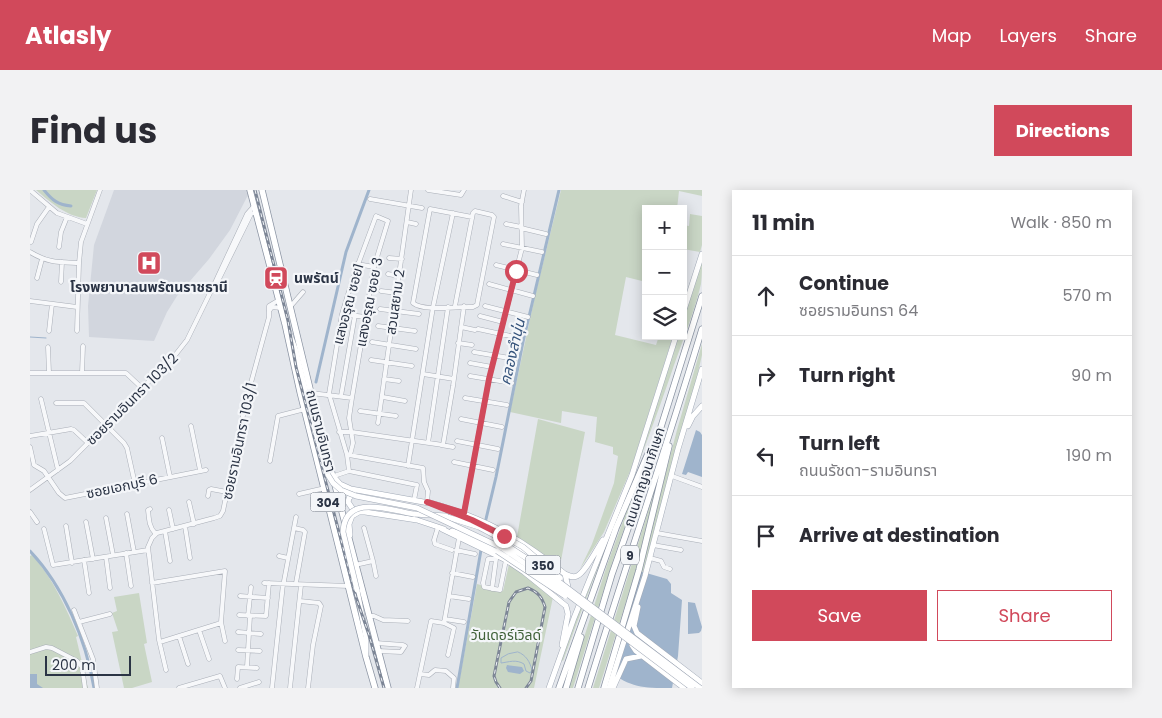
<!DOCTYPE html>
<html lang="en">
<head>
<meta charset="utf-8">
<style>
  body { margin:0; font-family:Poppins,"Noto Sans Thai",sans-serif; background:#f2f2f3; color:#2b2b33 }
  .controls { position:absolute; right:15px; top:15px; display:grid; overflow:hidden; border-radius:0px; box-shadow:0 2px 12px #0003 }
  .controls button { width:45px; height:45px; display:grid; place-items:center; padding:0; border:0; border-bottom:1px solid #e1e1e2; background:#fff; color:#2b2b33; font:25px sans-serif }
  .scale { position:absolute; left:15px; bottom:12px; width:86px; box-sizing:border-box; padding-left:5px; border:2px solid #2b3445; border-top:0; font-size:14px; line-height:18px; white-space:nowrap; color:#2b3445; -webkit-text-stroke:4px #f4f6f9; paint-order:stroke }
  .stop { position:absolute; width:15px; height:15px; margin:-11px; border:4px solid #d1495b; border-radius:50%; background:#fff }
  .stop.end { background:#d1495b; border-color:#fff; box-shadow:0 1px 5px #0008 }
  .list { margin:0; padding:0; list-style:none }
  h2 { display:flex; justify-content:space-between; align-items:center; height:65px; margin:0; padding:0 20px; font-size:21px }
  h2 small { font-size:16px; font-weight:400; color:#7c7c81 }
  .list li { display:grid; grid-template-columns:32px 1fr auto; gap:15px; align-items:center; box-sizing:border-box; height:80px; padding:0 20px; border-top:1px solid #e1e1e2 }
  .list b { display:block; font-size:19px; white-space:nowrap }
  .list p { margin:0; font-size:16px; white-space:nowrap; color:#7c7c81 }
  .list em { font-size:16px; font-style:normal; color:#7c7c81 }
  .actions { display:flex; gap:10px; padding:15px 20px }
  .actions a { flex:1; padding:11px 0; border:1px solid #d1495b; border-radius:0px; text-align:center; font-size:18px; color:#d1495b }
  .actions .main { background:#d1495b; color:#fff }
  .icon { flex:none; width:28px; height:28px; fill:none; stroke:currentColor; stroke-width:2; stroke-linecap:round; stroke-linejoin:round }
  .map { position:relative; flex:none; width:672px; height:498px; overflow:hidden; border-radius:0px }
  header { display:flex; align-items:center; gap:30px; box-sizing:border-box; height:70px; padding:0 25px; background:#d1495b; color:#fff }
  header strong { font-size:24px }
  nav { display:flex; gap:28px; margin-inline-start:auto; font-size:18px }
  .intro { display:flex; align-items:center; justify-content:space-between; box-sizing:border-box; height:120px; padding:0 30px }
  h1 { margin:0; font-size:35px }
  .button { padding:12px 22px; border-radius:0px; background:#d1495b; color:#fff; font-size:18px; font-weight:700 }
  main { display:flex; gap:30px; padding:0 30px }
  aside { flex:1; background:#fff; border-radius:0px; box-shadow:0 2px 12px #0003 }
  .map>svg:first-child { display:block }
</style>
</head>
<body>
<header>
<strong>Atlasly</strong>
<nav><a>Map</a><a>Layers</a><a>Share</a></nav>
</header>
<div class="intro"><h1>Find us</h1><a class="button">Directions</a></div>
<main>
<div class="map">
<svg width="672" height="498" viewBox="0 0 672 498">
  <rect width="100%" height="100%" fill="#e4e7ec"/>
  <path fill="#d2d6de" d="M84,0H218L219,6L217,7L200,40L179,69L147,106L137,122L124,151L59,147L58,116L64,55Z"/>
  <path fill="#c9d6c5" d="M6,0H67L56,28C37,27 20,12 6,0Z
    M531,0H672V6L649,1L647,19H616V92L596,87L585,145L626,155L629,146H643L601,279L574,342L550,379L562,354L584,293L588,266L583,264V257L565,252L567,227L532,221L531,233L480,222L505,106Z
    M660,24L672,26V55L670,62L653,59V35L659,36Z
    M672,67C672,76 672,86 671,94C664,124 650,157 640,187C607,283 567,376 533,471L531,470L548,422L593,310L647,146H653V127Z
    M672,154V165L665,196L613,382L610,381L647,240Z
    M508,229L555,242L530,376L487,347Z
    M610,285L613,286L584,367L543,498H538L577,375Z
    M628,290L606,380L569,498H563Z
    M2,365C23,388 36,418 48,446L46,447L58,498H0V366Z
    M479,374L523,407L504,498H428L447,394L473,401Z
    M109,403L117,453L114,454L122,492L102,498H94L82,442L88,441L82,423L87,421L84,407Z"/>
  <path fill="#9fb4cc" d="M666,240L670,242L672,245V287L658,282L656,285L652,284Z
    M606,380L637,389L641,394V403L652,410L648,466L642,498C611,498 602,498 577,480Z
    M658,412L665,413L672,437L671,441L669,443L658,444Z
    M477,475L492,477L494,481L490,484L478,482L476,478Z
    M0,484H7V494L13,498H0Z"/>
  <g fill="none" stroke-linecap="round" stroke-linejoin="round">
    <path stroke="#9fb4cc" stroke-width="1" d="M0,147L16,148
      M488,462C496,465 500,472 502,480L500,483L496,481L494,474C486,469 479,472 471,473V468L478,464Z"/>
    <path stroke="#9fb4cc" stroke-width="3" d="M14,0C22,10 28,15 41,16
      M286,192L316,62L339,0
      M456,329L466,287L493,152L529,0
      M0,361C34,397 56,450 64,498
      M427,498L451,360"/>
    <defs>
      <path id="minor" d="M0,0L27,23L57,34
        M398,0L431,5L434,0
        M473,6L492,12
        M340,9L392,18
        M377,32L386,34
        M476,34L491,37
        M491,38L516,44
        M1,52L7,34L19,17
        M473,54L512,62
        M29,57L31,42L37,27
        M0,62C18,73 29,72 49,73
        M359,68L372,69
        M327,74L344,77
        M466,75L507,85
        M358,84L369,86
        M7,88L12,69
        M31,92L32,72
        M459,94L503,106
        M183,97L217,24L224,16
        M351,101L367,103
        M0,111L47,117
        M425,116L443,23L445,21L462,25L464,27L447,115L443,117C428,116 394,122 383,113L400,19L442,27
        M455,116L498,127
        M260,117L273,102
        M350,119L389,124
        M239,121L242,117L251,118
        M312,124L335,127
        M450,126L473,132
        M348,136L385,141
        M431,137L445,140
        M448,139L490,148
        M19,141L22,114
        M47,141L49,73L51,52L70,0
        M342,152L386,159
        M428,153L442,155
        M18,157L19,183
        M444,162L485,169
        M341,170L382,176
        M440,173L462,177
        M0,183H96L112,198
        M52,183L53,156
        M393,184L424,189
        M440,186L482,193
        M354,189L369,191
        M281,203L322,208
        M311,206L325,125
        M353,207L375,211
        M435,208L477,215
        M11,209L28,280
        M26,213H54L94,253L97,258L105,294
        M330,221L366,226
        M431,229L472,237
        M348,233L381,0
        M161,236L170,280
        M309,242H322L413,255L423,196L434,116
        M0,246L41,239L44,240L58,253
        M132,248L140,287
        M427,251L468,259
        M398,253L418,117
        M411,255L423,257
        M0,257L4,275L14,281L29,303L35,308L176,280
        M319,265L393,278L394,292L398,301L397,312
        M240,271L248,226L275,219
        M424,272L463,280
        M378,276L403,117L423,23
        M319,281L317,265L299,204L312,124L323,88L346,26L358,31L344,77L322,208L319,228L323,253L320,265
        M304,286L319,281L387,295L384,310
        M642,286L672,297
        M0,300L40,271L146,164L157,150L182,99L187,93L221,24L226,22
        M269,304L295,298
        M178,306L179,300L181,299L197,302
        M159,312L164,334
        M120,319L118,320C119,329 119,337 125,343
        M139,320L143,339
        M0,322L7,332
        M434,323L459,189L492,58L491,16L494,0
        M97,324L104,362
        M76,328L83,365
        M56,332L63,369
        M36,336L42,373
        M155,336L160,368
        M408,337L404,350L405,354L422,360
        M264,338L273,340L275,342L266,393
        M14,339L23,375L118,360
        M135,341L140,371
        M627,343L672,351
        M623,355L651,360
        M426,360L445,364
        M96,363L101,396
        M249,366L258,368
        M468,366L466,369H458L453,393L454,397L470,400L476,370
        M76,367L80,398
        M620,368L631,371L634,377L640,379
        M54,370L59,403
        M343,371L346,386
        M325,375L343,371L334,338
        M422,383L443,387
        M254,391L266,327
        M122,393L195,381L191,432L195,451
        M234,393L319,396
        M462,399L466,369
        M210,406L238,408
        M419,406L439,409
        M270,411L289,413L291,416L283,455L278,498
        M44,420L63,469L67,498
        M209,425L236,426L239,393
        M218,426L221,397
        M339,426H344L353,430L378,431
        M415,429L434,432
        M49,432L80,424
        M414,433L429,348
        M169,440L179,469
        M208,442L231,444
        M149,446L158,474
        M130,452L191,433
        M346,453L373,455L375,456L371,462L348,461
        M208,460L230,461
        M0,462L16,457L22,458L47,471L52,477L55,498
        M217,477L220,426
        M136,480L129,450L118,357L122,348L127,343L184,328L190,326L193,321L216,211L239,127V116L249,110
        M390,484L399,485L405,480L416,481L424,488L423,498
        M207,489L208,477L227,478
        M149,498L190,486L195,498
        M210,498L229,492
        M242,498L253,394
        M260,498L271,395
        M387,498L401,431L414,433L424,438L418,465"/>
      <path id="major" d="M653,123L672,64
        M258,140L266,161L284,236
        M658,236L663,226L672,216
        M303,286L310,294L321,299L399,313
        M324,304L319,308L318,312L322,318L328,322
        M397,312C453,327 490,348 535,384C539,386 543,388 547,386C555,383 568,357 573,350
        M418,321L457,337
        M384,324L416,326
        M414,326L449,337L502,365
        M412,339L476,370L494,382L536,416L538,424L532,455
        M422,341L435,345L467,361
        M320,345L319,334L322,326L329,322H335L387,330L414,339
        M535,384L538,397L536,401
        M327,400L336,447V464
        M608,417L604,436L607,443L672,493
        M604,451L602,455L606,461L654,498
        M519,498L544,428L602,285L646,146
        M579,498L615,386L648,259L672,179
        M583,498L596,469L611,466"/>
      <path id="highway" d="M220,0L255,134L270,202L336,467L345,498
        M232,0L281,203L358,498
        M529,498L586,338L620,259
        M536,498L551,447
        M548,498L582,384L609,307L672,106
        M558,498C595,378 636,259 672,139
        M574,498L609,380L639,256"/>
    </defs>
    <use href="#minor" stroke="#a9aeb7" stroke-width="5"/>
    <use href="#major" stroke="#a3abb8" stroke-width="6"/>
    <use href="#highway" stroke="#8b94a3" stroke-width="7"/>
    <use href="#minor" stroke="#f7f8fa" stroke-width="4"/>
    <use href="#major" stroke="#fff" stroke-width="5"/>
    <use href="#highway" stroke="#fff" stroke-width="5.5"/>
    <defs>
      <path id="rail" d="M225,0L258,131L266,177L290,270L326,407L339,445L354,498
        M470,498L466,492L464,486L479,412L486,402L498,398C508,402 512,407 515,417L501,491L496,498"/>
    </defs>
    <use href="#rail" stroke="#7d8696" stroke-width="3"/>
    <use href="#rail" stroke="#f4f6f9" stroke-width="1" stroke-dasharray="4" stroke-linecap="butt"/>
    <defs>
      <path id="major-bridge" d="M284,236L298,285L303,293L311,300L326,306L387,318L472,358L512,385L662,498
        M457,337L493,357L530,388
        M473,353L504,373L670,498
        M467,361L535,406
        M327,400L313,342C315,303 359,320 384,324"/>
    </defs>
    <use href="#major-bridge" stroke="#a3abb8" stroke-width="6" stroke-linecap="butt"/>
    <use href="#major-bridge" stroke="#fff" stroke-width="5"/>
  </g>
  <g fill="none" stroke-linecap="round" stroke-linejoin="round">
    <path stroke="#d1495b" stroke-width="6" d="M474,346L442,330L397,312L434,323L459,189L486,81"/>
  </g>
  <defs>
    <symbol id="hospital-square" viewBox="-11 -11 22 22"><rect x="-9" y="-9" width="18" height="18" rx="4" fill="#d1495b" stroke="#f4f6f9"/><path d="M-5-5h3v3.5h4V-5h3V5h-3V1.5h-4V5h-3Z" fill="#fff"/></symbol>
    <symbol id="station-square" viewBox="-11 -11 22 22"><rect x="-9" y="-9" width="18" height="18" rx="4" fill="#d1495b" stroke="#f4f6f9"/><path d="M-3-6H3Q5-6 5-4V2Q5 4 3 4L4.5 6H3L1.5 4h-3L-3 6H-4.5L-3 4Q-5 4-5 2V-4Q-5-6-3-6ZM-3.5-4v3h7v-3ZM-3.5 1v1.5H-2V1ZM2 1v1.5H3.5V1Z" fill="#fff"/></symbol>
  </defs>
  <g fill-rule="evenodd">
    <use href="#hospital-square" x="105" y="59" width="28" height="28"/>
    <use href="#station-square" x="232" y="74" width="28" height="28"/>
  </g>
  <g text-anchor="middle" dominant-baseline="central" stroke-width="4.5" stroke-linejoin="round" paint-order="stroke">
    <g fill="#f4f6f9" stroke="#676e7b" stroke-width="1">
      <rect x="280.5" y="302.5" width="35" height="19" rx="4"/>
      <rect x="591" y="355.5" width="18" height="19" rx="4"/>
      <rect x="495.5" y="365.5" width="35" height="19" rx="4"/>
    </g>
    <g font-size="12" font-weight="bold" fill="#2b3445">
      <text x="298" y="312">304</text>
      <text x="600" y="365">9</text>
      <text x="513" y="375">350</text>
    </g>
    <g font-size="14" font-weight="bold" fill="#2b3445" stroke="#f4f6f9" text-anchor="start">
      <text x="264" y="88">นพรัตน์</text>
      <text x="119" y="97" text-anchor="middle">โรงพยาบาลนพรัตนราชธานี</text>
    </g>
    <g font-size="14" fill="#2b3445" stroke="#f4f6f9">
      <text transform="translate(339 112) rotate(-79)">แสงอรุณ ซอย 3</text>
      <text transform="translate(365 112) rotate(-82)">สวนสยาม 2</text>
      <text transform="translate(318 114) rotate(-75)">แสงอรุณ ซอย1</text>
      <text transform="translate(102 209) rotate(-45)">ซอยรามอินทรา 103/2</text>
      <text transform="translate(291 241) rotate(76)">ถนนรามอินทรา</text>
      <text transform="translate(209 251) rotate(-78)">ซอยรามอินทรา 103/1</text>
      <text transform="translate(614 287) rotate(-72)">ถนนกาญจนาภิเษก</text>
      <text transform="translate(92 296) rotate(-12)">ซอยเอกบุรี 6</text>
    </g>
    <g font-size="14" fill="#3f6138" stroke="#f4f6f9">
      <text x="476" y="445">วันเดอร์เวิลด์</text>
    </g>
    <g font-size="15" font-style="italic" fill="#34527a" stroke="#f4f6f9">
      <text transform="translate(482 162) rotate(-77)">คลองลำนุ่น</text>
    </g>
  </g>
</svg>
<div class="controls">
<button>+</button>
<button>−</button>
<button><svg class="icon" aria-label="layers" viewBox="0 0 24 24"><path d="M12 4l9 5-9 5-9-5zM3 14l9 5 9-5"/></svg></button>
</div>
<div class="scale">200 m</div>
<div class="stop" style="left:486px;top:81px"></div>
<div class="stop end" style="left:474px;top:346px"></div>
</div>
<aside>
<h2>11 min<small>Walk · 850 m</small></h2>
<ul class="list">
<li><svg class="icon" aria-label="ahead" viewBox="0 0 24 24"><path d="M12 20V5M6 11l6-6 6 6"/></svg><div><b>Continue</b><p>ซอยรามอินทรา 64</p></div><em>570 m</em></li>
<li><svg class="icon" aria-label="right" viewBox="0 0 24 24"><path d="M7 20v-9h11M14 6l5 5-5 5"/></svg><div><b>Turn right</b></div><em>90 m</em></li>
<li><svg class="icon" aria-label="left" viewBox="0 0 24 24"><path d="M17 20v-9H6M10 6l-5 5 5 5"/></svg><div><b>Turn left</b><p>ถนนรัชดา-รามอินทรา</p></div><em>190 m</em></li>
<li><svg class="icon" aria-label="arrive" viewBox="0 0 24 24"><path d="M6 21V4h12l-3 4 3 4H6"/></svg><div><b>Arrive at destination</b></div></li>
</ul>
<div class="actions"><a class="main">Save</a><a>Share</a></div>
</aside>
</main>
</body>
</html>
